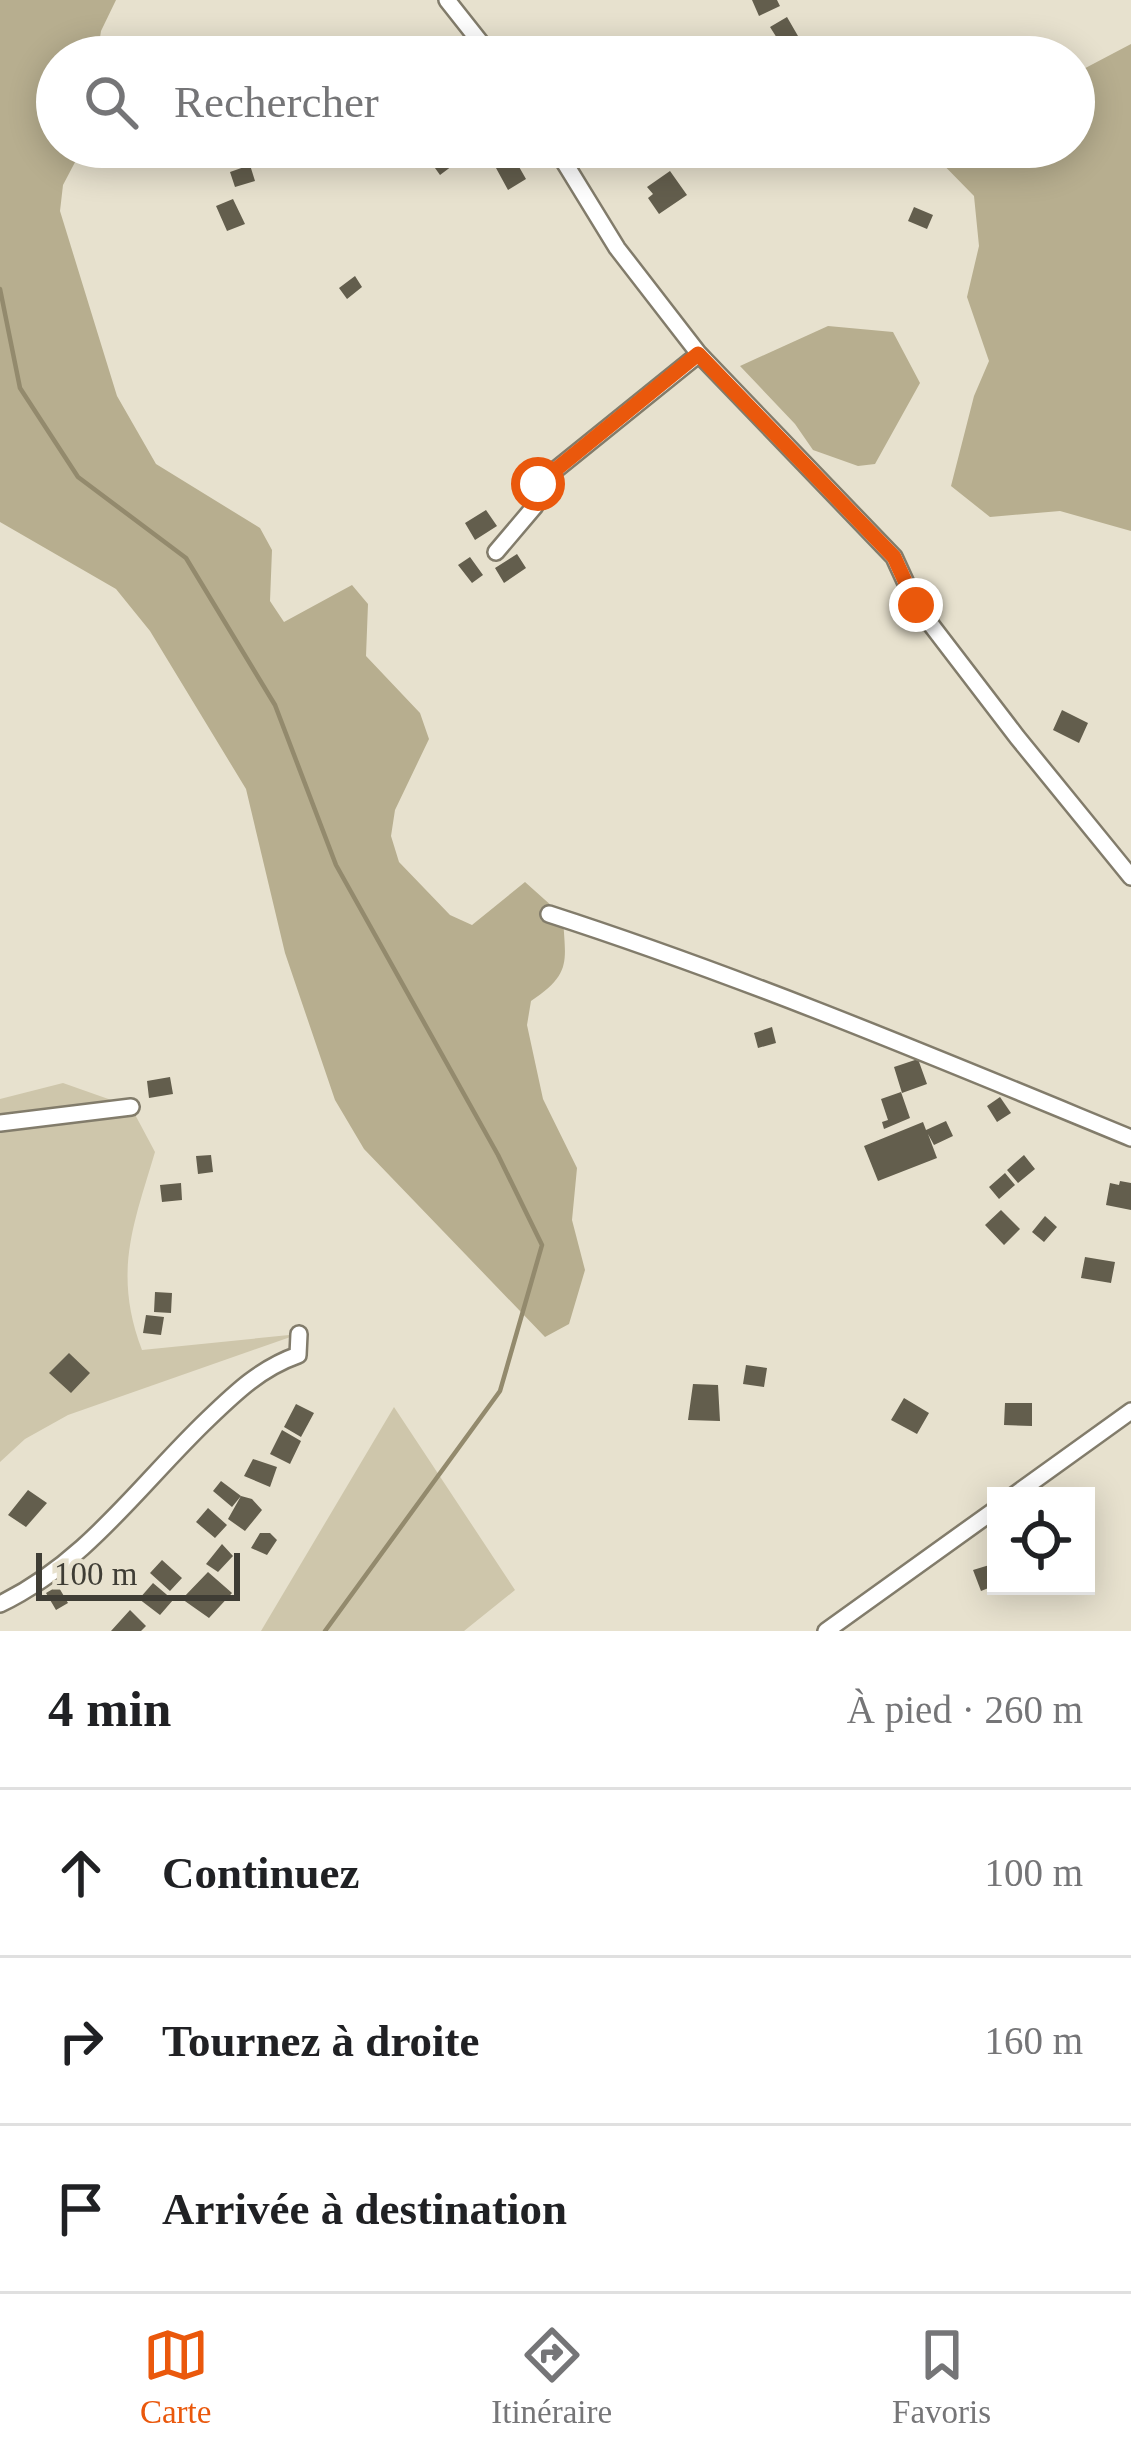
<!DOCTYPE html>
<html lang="fr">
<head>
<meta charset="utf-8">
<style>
  body { margin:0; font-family:"Times New Roman",serif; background:#f2f2f2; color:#202124 }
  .controls { position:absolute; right:36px; bottom:36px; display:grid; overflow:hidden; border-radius:0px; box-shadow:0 6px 30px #0003 }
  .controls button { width:108px; height:108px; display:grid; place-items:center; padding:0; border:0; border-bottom:3px solid #e0e0e0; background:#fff; color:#202124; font:60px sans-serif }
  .scale { position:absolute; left:36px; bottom:30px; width:204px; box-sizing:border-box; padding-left:12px; border:6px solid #3f3d35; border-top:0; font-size:33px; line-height:42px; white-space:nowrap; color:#3f3d35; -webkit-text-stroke:9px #e7e1ce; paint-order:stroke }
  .stop { position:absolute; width:36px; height:36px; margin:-27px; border:9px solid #ea580c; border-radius:50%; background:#fff }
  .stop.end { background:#ea580c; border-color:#fff; box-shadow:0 3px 12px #0008 }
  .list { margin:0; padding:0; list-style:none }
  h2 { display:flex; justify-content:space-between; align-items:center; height:156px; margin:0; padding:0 48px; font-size:51px }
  h2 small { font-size:39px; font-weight:400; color:#757577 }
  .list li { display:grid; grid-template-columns:78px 1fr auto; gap:36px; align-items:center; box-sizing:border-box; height:168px; padding:0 48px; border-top:3px solid #e0e0e0 }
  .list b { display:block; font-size:45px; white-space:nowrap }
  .list em { font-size:39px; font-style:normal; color:#757577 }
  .icon { flex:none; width:66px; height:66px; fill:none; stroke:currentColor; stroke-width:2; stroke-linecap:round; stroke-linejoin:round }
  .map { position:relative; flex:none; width:1131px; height:1631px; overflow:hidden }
  .search { position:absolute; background:#fff; box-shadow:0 6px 30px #0003; left:36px; right:36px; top:36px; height:132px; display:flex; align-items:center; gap:30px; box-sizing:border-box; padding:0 42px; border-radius:66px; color:#757577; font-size:45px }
  .sheet { height:660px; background:#fff }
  nav { display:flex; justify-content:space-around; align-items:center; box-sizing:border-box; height:168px; border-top:3px solid #e0e0e0; background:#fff; font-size:33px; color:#757577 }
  nav a { display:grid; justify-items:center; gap:6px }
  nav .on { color:#ea580c }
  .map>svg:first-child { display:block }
</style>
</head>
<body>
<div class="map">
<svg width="1131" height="1631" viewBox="0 0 1131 1631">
  <rect width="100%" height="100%" fill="#e7e1ce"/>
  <path fill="#cec6ab" d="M63,1083L131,1107L155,1152C133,1226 113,1273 142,1350L299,1334L68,1415L25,1439L0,1462V1099Z
    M394,1407L515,1590L464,1631H261Z"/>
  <path fill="#b7ae8f" d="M0,0H116L101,31L97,57H57V147H83L63,185L60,211L117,396L156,464L260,528L272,550L270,601L284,622L352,585L368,604L366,656L420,713L429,739L395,810L391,836L399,862L450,915L472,925L525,882L563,916C565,961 573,973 531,1001L527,1025L543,1099L577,1168L572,1220L585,1270L569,1324L545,1337L364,1149L335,1100L285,953L246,789L150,631L116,589L0,522Z
    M1131,44V531L1060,511L990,517L951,486L974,396L989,361L967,297L979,246L974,196L926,147H1074V74Z
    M828,326L893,332L920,383L875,464L858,466L813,450L795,424L740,366Z"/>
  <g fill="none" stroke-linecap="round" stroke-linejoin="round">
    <path stroke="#938a6d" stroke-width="4.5" d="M0,289L20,388L78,477L186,558L275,705L336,865L498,1155L542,1245L500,1391L325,1631"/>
  </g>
  <path fill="#635e4d" d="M752,0H777L780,6L759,16Z
    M787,17L798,36L782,46L770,27Z
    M590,38L603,57H586L578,47Z
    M434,147H444L456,163L440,175L425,154Z
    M514,158L526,179L508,190L496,168Z
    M250,165L255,181L235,187L230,172Z
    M670,171L687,195L659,214L648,198L653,194L647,187Z
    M233,199L245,224L227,231L216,206Z
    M914,207L933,215L927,229L908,221Z
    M355,276L362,287L347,299L339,288Z
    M486,510L497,526L475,540L465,523Z
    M517,554L526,568L504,583L495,568Z
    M470,557L483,575L472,583L458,565Z
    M1062,710L1088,723L1079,743L1053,730Z
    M772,1027L776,1043L758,1048L754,1033Z
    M918,1059L927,1084L902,1093L894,1067Z
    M170,1077L173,1094L149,1098L147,1081Z
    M901,1092L910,1118L884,1129L882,1122L888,1120L881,1099Z
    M1000,1097L1011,1113L997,1122L987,1106Z
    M946,1121L953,1136L934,1145L928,1134L937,1158L878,1181L864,1146L923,1122L926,1130Z
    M211,1155L213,1172L198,1174L196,1156Z
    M1024,1155L1035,1169L1018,1183L1007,1170Z
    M1005,1173L1015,1185L999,1199L989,1187Z
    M1120,1181L1131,1183V1210L1106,1205L1110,1183L1119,1185Z
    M181,1183L182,1200L162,1202L160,1185Z
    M1001,1210L1020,1229L1004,1245L985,1225Z
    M1045,1216L1057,1227L1044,1242L1032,1232Z
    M1085,1257L1115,1262L1111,1283L1081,1278Z
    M155,1292L172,1293L171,1313L154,1312Z
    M146,1315L164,1317L161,1335L143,1333Z
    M69,1353L90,1373L71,1393L49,1373Z
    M746,1365L767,1368L764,1387L743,1384Z
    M693,1384L718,1385L720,1421L688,1420Z
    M904,1398L929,1413L917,1434L891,1420Z
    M1005,1403H1032V1426L1004,1425Z
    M296,1404L314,1413L301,1437L284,1427Z
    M282,1430L301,1441L290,1464L270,1454Z
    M253,1459L277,1467L270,1487L244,1476Z
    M221,1481L241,1496L232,1507L213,1491Z
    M28,1490L47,1503L26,1527L8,1515Z
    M241,1496L252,1499L262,1510L245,1531L228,1519Z
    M208,1508L227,1525L215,1538L196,1522Z
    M260,1533H270L277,1540L267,1555L251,1548Z
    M222,1544L233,1556L218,1572L206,1564Z
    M162,1560L182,1578L170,1591L150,1573Z
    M996,1563V1585L981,1591L973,1570Z
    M208,1572L232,1593L209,1618L182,1599Z
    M153,1583L173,1600L160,1615L139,1599Z
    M58,1586L68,1603L56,1610L46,1593Z
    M130,1610L146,1626L141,1631H111Z"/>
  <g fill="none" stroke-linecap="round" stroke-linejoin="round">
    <defs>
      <path id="minor" d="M447,0L492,57
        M555,147L617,248L699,354L894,557L916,605L1017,737L1131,877
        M496,552L535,506L538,484L699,354
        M549,914C747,978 939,1059 1131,1138
        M0,1123L131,1107
        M1013,1496L1131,1411
        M0,1604C87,1562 140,1484 208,1419C236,1392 261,1368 298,1355L299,1334
        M826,1631L996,1509"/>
    </defs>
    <use href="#minor" stroke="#827c6b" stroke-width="20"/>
    <use href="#minor" stroke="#fff" stroke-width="15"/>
  </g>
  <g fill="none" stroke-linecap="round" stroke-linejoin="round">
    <path stroke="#ea580c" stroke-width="15" d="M538,484L698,354L894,557L916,605"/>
  </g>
</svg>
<div class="controls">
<button><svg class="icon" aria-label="locate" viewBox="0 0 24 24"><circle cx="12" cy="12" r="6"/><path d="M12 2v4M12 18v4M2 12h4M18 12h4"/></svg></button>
</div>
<div class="scale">100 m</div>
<div class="stop" style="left:538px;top:484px"></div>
<div class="stop end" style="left:916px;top:605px"></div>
<div class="search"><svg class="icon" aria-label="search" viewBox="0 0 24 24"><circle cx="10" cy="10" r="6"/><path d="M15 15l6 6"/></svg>Rechercher</div>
</div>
<section class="sheet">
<h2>4 min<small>À pied · 260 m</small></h2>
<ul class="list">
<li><svg class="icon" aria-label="ahead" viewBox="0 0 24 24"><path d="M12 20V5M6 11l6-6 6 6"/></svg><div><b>Continuez</b></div><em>100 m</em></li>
<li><svg class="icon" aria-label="right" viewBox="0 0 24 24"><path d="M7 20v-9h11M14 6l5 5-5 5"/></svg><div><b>Tournez à droite</b></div><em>160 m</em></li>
<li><svg class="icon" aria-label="arrive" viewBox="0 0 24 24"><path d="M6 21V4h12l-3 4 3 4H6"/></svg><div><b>Arrivée à destination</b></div></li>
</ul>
</section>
<nav>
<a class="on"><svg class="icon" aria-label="map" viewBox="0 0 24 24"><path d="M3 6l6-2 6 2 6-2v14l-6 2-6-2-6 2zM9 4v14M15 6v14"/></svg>Carte</a>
<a><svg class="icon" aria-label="directions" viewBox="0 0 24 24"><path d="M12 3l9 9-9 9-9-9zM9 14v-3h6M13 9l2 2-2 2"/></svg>Itinéraire</a>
<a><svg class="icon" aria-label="saved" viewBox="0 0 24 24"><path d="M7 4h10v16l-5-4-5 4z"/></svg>Favoris</a>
</nav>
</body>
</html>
